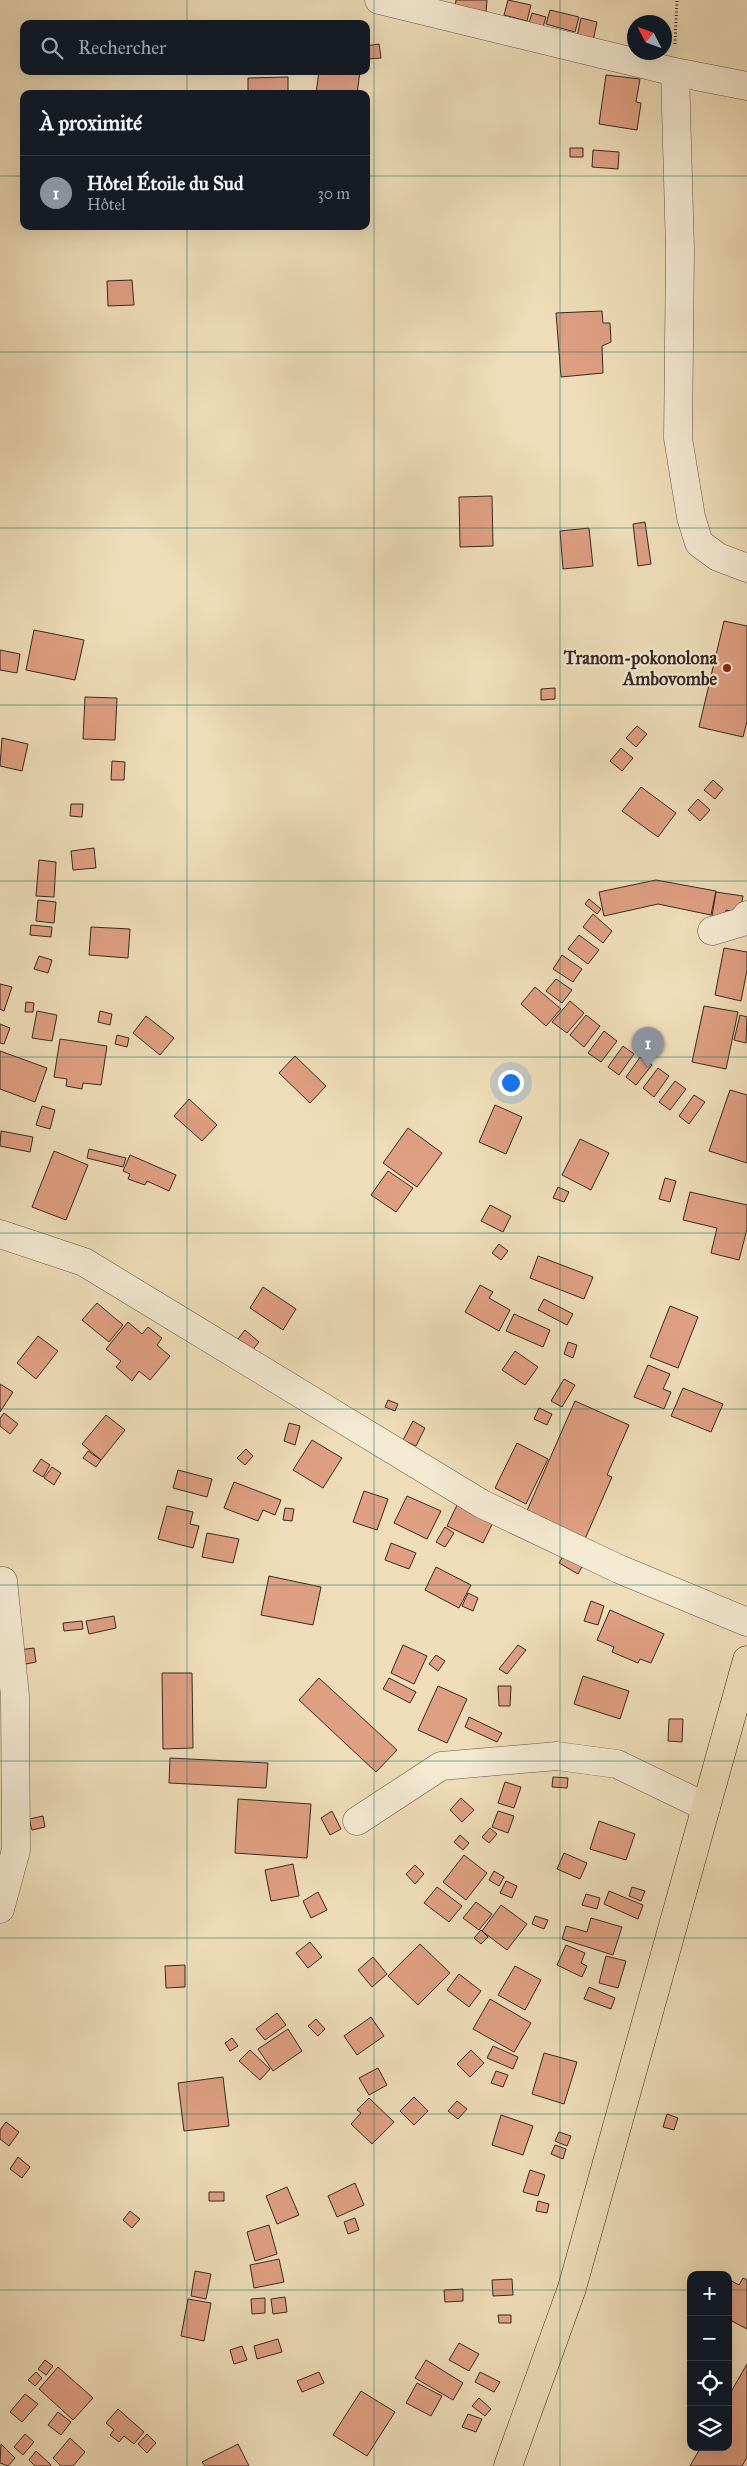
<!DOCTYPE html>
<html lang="fr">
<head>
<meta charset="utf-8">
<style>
  body { margin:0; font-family:"IM FELL Great Primer",serif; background:#242831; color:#f1f3f6 }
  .controls { position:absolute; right:15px; bottom:15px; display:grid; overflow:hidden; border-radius:10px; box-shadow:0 5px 20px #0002 }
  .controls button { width:45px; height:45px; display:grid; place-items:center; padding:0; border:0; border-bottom:1px solid #363941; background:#171b24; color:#f1f3f6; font:25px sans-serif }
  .compass { position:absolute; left:627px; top:15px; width:45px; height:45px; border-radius:50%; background:#171b24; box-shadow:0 5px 20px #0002; rotate:312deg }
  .you { position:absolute; left:510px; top:1082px; width:18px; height:18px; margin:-12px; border:4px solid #fff; border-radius:50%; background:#1a73e8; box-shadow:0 0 0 8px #1a73e833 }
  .badge { display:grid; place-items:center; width:32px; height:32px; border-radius:50%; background:#8c9099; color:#fff; font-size:16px; font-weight:700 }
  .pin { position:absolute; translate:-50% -41px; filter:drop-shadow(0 1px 2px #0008) }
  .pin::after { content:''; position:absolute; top:26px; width:18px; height:15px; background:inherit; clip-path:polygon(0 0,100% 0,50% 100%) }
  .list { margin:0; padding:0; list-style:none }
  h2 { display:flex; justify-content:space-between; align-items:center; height:65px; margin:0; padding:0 20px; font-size:21px }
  h2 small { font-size:16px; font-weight:400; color:#9ea1a6 }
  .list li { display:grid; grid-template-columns:32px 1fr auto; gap:15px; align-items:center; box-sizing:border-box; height:75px; padding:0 20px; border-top:1px solid #363941 }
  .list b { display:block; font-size:19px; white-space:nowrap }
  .list p { margin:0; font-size:16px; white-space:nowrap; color:#9ea1a6 }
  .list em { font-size:16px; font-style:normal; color:#9ea1a6 }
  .icon { flex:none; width:28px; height:28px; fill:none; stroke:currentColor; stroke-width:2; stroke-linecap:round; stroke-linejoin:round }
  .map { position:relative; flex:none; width:747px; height:2466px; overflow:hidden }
  .search { position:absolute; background:#171b24; box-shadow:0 5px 20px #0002; left:20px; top:20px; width:350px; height:55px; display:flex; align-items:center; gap:12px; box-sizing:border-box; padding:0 18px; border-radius:10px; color:#9ea1a6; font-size:19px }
  .panel { position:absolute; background:#171b24; box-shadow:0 5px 20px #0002; left:20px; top:90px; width:350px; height:140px; border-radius:10px }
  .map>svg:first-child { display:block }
</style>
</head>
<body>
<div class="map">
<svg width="747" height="2466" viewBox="0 0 747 2466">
  <rect width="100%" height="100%" fill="#eeddb8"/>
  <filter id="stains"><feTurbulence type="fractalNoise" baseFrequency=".004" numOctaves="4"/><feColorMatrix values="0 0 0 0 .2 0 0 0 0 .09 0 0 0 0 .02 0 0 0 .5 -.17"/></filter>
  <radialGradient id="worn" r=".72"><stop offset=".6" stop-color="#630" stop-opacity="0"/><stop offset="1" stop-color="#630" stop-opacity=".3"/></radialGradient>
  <path fill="#df9f82" stroke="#372924" d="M456,0H487L486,12L455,8Z
    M508,0L531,5L527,21L504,15Z
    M550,10L579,17L575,32L546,24Z
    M532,13L546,17L542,30L528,26Z
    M581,18L597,22L593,41L577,37Z
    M379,44L381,58L368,59L366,46Z
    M319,71H360L357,94H316Z
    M606,75L640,79L636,102L641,103L637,130L599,124Z
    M288,77V94H248V78Z
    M570,148H583V157H570Z
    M593,150L619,152L618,169L592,167Z
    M132,280L134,305L108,306L107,281Z
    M602,311L603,323H610L611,342L602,346L603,373L561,377L556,313Z
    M492,496L493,546L460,547L459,497Z
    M645,522L651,564L638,566L633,524Z
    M589,528L593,566L563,569L560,531Z
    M724,621L747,626V721L743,737L699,727Z
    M34,630L84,640L75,680L26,670Z
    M0,650L20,654L17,673L0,670Z
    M555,688V699L541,700V689Z
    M85,697L117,698L115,740L83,739Z
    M637,726L647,734L636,747L626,738Z
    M2,738L28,744L22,771L0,766Z
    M621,748L633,758L622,771L610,761Z
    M112,761L125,762L124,780H111Z
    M713,780L723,789L715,799L704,790Z
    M641,787L676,813L658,837L622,811Z
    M698,799L710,810L700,821L688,810Z
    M71,804H83L82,817L70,816Z
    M94,848L96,868L73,870L71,851Z
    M39,860L56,862L54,897L36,896Z
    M656,880L716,891L711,915L658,904L604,916L599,892Z
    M716,892L743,896L740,913L726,910L725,918L712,916Z
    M589,899L601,909L597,914L585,904Z
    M38,900L56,902L54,923L36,921Z
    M593,914L612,931L603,943L583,927Z
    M31,925L52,927L51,937L30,935Z
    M91,927L130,929L128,958L89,955Z
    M579,935L599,950L588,964L568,949Z
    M724,948L747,952V970L741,1001L715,995Z
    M562,955L582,969L573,982L553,969Z
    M39,956L52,960L48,973L34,969Z
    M556,979L572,990L562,1003L546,991Z
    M0,984L12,987L4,1011L0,1009Z
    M535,987L561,1009L546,1026L521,1004Z
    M570,1001L584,1013L567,1033L552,1022Z
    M26,1002L34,1003L33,1012H25Z
    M704,1006L738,1012L726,1069L692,1062Z
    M37,1011L57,1015L52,1041L32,1038Z
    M100,1011L112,1014L110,1025L98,1022Z
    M586,1015L600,1026L584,1047L570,1035Z
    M740,1015L747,1017L746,1043L734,1040Z
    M146,1016L174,1038L160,1055L133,1033Z
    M0,1024L10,1028L4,1044L0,1043Z
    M604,1031L617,1041L601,1062L588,1053Z
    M117,1035L129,1038L127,1047L115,1044Z
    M60,1039L107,1046L101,1085L83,1083L82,1089L66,1086L67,1079L54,1077Z
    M623,1046L634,1054L619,1075L608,1067Z
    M0,1051L47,1068L35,1102L0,1089Z
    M295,1056L326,1086L310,1103L279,1073Z
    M641,1056L652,1065L636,1085L626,1077Z
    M658,1068L669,1076L654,1097L643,1088Z
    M675,1081L686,1089L670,1110L659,1102Z
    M730,1090L747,1095V1163L709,1151Z
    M694,1095L705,1102L689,1124L679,1116Z
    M189,1099L217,1125L202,1141L174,1116Z
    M495,1105L522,1117L506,1154L479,1142Z
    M42,1106L55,1110L50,1129L36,1125Z
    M408,1128L442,1153L417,1187L383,1163Z
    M1,1131L33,1137L30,1152L0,1146Z
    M580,1139L609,1153L591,1190L562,1175Z
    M89,1149L126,1158L123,1167L87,1158Z
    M54,1151L88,1165L66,1220L32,1207Z
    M130,1155L176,1175L169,1191L147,1181L145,1185L128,1179L130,1174L123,1171Z
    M388,1171L413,1188L396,1212L371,1195Z
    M665,1178L676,1181L670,1202L659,1199Z
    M558,1187L569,1192L564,1202L553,1198Z
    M690,1192L747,1205V1229L739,1260L711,1253L717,1228L683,1220Z
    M490,1205L511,1216L503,1232L481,1221Z
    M499,1244L508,1251L501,1260L492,1253Z
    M538,1256L593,1277L584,1299L530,1278Z
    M480,1285L493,1292L489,1298L510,1310L499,1331L465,1312Z
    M263,1287L296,1309L283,1330L250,1308Z
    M544,1299L573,1314L567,1325L538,1310Z
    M97,1303L123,1325L109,1342L82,1320Z
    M670,1306L698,1317L678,1368L650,1357Z
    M514,1314L550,1330L543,1347L506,1331Z
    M128,1322L142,1334L148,1327L162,1338L157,1345L170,1356L150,1380L139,1371L132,1381L116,1367L121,1361L106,1349Z
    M245,1330L259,1342L251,1352L237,1340Z
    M38,1336L58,1351L36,1379L17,1363Z
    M568,1342L577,1345L573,1358L564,1354Z
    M515,1351L538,1367L525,1385L502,1370Z
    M648,1365L670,1374L663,1389L671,1392L664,1409L634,1397Z
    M564,1379L575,1385L562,1407L551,1401Z
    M0,1384L13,1392L0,1412Z
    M683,1388L723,1404L711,1432L671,1416Z
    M388,1400L398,1404L395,1411L385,1407Z
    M575,1401L629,1425L607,1475L612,1477L585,1539L526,1513Z
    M539,1408L552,1414L547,1425L534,1419Z
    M4,1413L18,1424L10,1434L0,1426V1418Z
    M106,1415L125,1430L101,1460L82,1444Z
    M413,1421L425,1428L416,1446L403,1440Z
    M289,1423L300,1426L295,1445L284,1441Z
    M312,1440L342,1458L323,1488L293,1470Z
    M517,1443L548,1459L526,1504L495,1488Z
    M246,1449L253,1456L245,1465L237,1458Z
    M88,1451L101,1460L96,1467L83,1458Z
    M41,1459L50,1465L43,1477L33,1471Z
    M52,1467L61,1473L54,1485L44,1478Z
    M178,1470L212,1479L207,1497L173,1488Z
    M234,1482L281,1500L275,1515L263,1510L258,1521L224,1508Z
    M364,1491L388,1499L377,1530L353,1522Z
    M407,1496L441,1511L427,1539L394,1523Z
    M459,1501L495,1518L483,1543L447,1526Z
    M167,1506L193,1512L190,1524L199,1526L193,1548L158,1539Z
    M285,1508L294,1509L292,1521L283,1520Z
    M445,1527L454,1533L445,1547L436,1542Z
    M207,1533L239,1539L233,1563L202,1557Z
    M391,1543L416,1553L409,1569L385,1560Z
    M566,1551L585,1561L578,1574L559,1563Z
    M436,1567L471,1585L459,1608L425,1590Z
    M269,1576L321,1587L313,1625L261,1615Z
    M468,1593L478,1598L473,1611L462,1606Z
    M591,1601L604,1606L598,1625L584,1621Z
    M610,1610L664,1634L651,1663L640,1659L638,1663L612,1652L614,1647L597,1640Z
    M114,1616L116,1628L89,1634L86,1621Z
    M82,1621L83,1629L64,1631L63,1623Z
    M403,1645L427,1656L414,1684L391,1673Z
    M518,1645L526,1650L507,1674L499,1669Z
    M34,1648L36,1662L21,1665L19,1650Z
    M436,1655L445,1661L438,1671L429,1664Z
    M162,1673H192L193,1748L163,1749Z
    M583,1676L629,1691L620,1719L574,1704Z
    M319,1678L397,1750L376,1772L299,1700Z
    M389,1678L416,1692L410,1703L383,1689Z
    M438,1686L467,1699L447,1743L418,1730Z
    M498,1686H511L510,1706H499Z
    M469,1717L502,1733L497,1742L465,1727Z
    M669,1719H683L682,1742L668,1741Z
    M170,1758L268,1763L266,1788L169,1783Z
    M553,1777L568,1778L567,1788L552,1787Z
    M505,1782L521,1787L514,1808L498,1803Z
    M461,1798L474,1810L462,1822L450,1810Z
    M238,1799L311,1804L307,1858L235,1853Z
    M332,1811L341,1829L330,1835L321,1818Z
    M498,1811L514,1816L508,1833L492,1827Z
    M43,1816L45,1827L32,1830L29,1819Z
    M599,1821L635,1834L626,1860L590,1849Z
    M490,1828L497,1834L489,1843L482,1837Z
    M460,1835L469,1843L463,1850L454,1842Z
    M564,1853L587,1863L580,1879L557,1869Z
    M464,1855L487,1873L466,1900L443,1882Z
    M293,1864L299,1896L271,1901L265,1870Z
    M415,1865L424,1874L415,1884L406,1874Z
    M494,1871L504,1877L499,1886L489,1880Z
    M506,1881L517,1886L512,1898L500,1893Z
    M437,1887L462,1906L449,1922L424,1903Z
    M632,1887L645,1891L641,1901L629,1896Z
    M609,1891L643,1905L638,1919L604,1904Z
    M318,1892L327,1910L311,1918L303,1901Z
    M586,1894L600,1898L597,1909L582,1905Z
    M476,1902L492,1914L479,1930L463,1918Z
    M501,1905L527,1924L507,1950L482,1931Z
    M535,1916L548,1920L544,1929L532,1924Z
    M591,1918L622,1927L613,1955L562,1939L566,1926L587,1932Z
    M481,1930L488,1937L481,1944L474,1938Z
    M310,1942L322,1957L308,1968L296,1953Z
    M420,1944L450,1973L418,2005L388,1976Z
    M566,1945L585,1953L581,1963L587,1966L582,1977L557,1965Z
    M606,1956L626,1961L618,1988L599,1983Z
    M373,1957L387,1974L372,1987L358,1970Z
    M185,1965V1987L166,1988L165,1966Z
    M515,1966L541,1980L525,2010L498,1995Z
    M459,1974L481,1991L469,2007L447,1990Z
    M589,1987L615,1998L611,2009L584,1999Z
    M490,1999L531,2023L514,2052L473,2029Z
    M277,2013L286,2025L265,2040L256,2029Z
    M371,2017L384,2036L357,2055L344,2036Z
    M316,2019L325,2029L318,2036L308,2026Z
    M288,2029L302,2051L273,2071L258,2049Z
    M232,2038L238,2046L230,2051L225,2043Z
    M493,2046L518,2057L513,2069L487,2058Z
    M250,2050L270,2069L260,2080L239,2061Z
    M471,2050L484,2063L470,2077L457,2064Z
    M544,2053L577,2062L564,2104L532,2094Z
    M378,2068L387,2085L369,2095L359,2078Z
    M496,2071L508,2075L503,2087L491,2083Z
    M223,2077L229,2126L184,2131L178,2083Z
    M414,2097L428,2111L414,2125L400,2111Z
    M369,2098L394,2122L372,2144L351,2124L361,2113L357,2110Z
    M457,2101L467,2109L458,2119L448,2111Z
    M667,2114L678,2118L674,2130L663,2127Z
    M501,2115L533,2126L523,2155L492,2145Z
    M6,2122L19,2132L9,2146L0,2139V2130Z
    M559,2132L571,2136L567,2146L555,2141Z
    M555,2145L566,2149L563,2159L551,2154Z
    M18,2157L30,2167L22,2178L10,2169Z
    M530,2170L545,2175L538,2196L523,2192Z
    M355,2183L364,2205L337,2217L328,2196Z
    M287,2187L299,2215L277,2224L266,2196Z
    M209,2192H224V2201H209Z
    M538,2201L549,2204L547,2213L536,2211Z
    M130,2211L140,2219L132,2228L123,2220Z
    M355,2218L359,2230L348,2234L344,2222Z
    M269,2225L277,2254L255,2261L247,2232Z
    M279,2259L284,2282L254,2288L250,2265Z
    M195,2271L211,2274L206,2299L191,2296Z
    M743,2278L747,2280V2329L728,2319V2279L739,2285Z
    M512,2279L513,2295L493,2296L492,2280Z
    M463,2289V2301L445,2302L444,2290Z
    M285,2297L287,2312L273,2314L271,2299Z
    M265,2298V2313L252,2314L251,2299Z
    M188,2299L211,2303L204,2341L181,2336Z
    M498,2315H511V2323H499Z
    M278,2339L282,2352L257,2359L254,2346Z
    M459,2343L479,2354L469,2371L449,2360Z
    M242,2346L247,2360L234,2364L230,2350Z
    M45,2360L53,2366L46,2375L38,2369Z
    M426,2360L463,2383L453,2400L415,2378Z
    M747,2364V2457L742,2466H690L701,2447H728V2397Z
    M58,2367L93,2398L73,2420L39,2389Z
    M36,2372L42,2378L35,2386L28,2380Z
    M319,2372L324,2383L302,2392L297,2381Z
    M480,2372L500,2382L494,2392L475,2382Z
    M417,2383L442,2396L431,2416L406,2403Z
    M361,2391L395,2412L367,2456L333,2435Z
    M25,2394L38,2404L22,2422L10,2412Z
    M479,2398L491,2409L485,2416L472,2406Z
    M118,2409L144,2432L134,2444L124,2436L119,2442L110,2435L114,2430L106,2423Z
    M58,2412L71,2422L61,2435L48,2425Z
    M468,2414L482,2419L476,2432L462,2427Z
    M25,2434L34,2442L23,2455L14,2447Z
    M147,2434L156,2443L147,2453L138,2444Z
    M70,2438L85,2452L73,2466H61L53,2458Z
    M1,2444L15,2458L8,2466L0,2463Z
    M238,2444L249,2466H205L202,2462Z
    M36,2451L51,2465L50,2466H35L29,2460Z"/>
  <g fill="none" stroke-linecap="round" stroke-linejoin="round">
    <defs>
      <path id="minor" d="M379,0L675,72L747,86
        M675,72L680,250L678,438L691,517L699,543L718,557L747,568
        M712,931L742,922L747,915
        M0,1234L84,1262L482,1504L619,1569L747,1622
        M357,1821L441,1766L557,1756L617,1764L706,1807
        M0,1909L16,1850L15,1696L3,1581"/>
      <path id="major" d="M508,2466L572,2288L747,1660"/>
    </defs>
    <use href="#minor" stroke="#655649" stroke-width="29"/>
    <use href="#major" stroke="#372924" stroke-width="29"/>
    <path stroke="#372924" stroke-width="3" stroke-dasharray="1 2.5" stroke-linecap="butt" d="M675,44L677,0"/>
    <use href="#minor" stroke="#f4e9d1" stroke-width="28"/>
    <use href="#major" stroke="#eeddb8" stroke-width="28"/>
  </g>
  <path fill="none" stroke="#0f766e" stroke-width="1" stroke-opacity="0.55" d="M187,0V24M374,0V2466M560,0V2466M187,71V94M0,176H24M366,176H747M187,226V2466M0,352H747M0,528H747M0,705H747M0,881H747M0,1057H747M0,1233H747M0,1409H747M0,1585H747M0,1761H747M0,1938H747M0,2114H747M0,2290H691M728,2290H747"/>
  <circle fill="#8f2418" stroke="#f4e9d1" stroke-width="2" cx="727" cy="668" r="5"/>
  <g text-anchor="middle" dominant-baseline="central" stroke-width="4.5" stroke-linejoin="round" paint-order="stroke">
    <g font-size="18" font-weight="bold" fill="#372924" stroke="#f4e9d1" text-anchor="end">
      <text x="717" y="658">Tranom-pokonolona<tspan x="717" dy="21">Ambovombe</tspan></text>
    </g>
  </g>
  <rect width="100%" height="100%" filter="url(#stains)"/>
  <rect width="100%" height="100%" fill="url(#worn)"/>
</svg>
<div class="controls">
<button>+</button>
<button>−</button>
<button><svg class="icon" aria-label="locate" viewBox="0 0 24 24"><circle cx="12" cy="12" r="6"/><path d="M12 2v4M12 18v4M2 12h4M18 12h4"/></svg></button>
<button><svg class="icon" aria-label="layers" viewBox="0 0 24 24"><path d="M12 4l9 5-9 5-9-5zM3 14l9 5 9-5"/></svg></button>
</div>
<svg class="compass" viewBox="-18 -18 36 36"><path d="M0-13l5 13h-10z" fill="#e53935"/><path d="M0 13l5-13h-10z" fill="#9ea1a6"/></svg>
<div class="you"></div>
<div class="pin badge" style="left:648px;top:1068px">1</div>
<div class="search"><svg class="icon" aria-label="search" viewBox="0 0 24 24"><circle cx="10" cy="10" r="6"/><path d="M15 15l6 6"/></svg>Rechercher</div>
<section class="panel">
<h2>À proximité<small></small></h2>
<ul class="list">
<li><span class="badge">1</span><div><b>Hôtel Étoile du Sud</b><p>Hôtel</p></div><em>30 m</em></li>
</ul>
</section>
</div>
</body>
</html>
